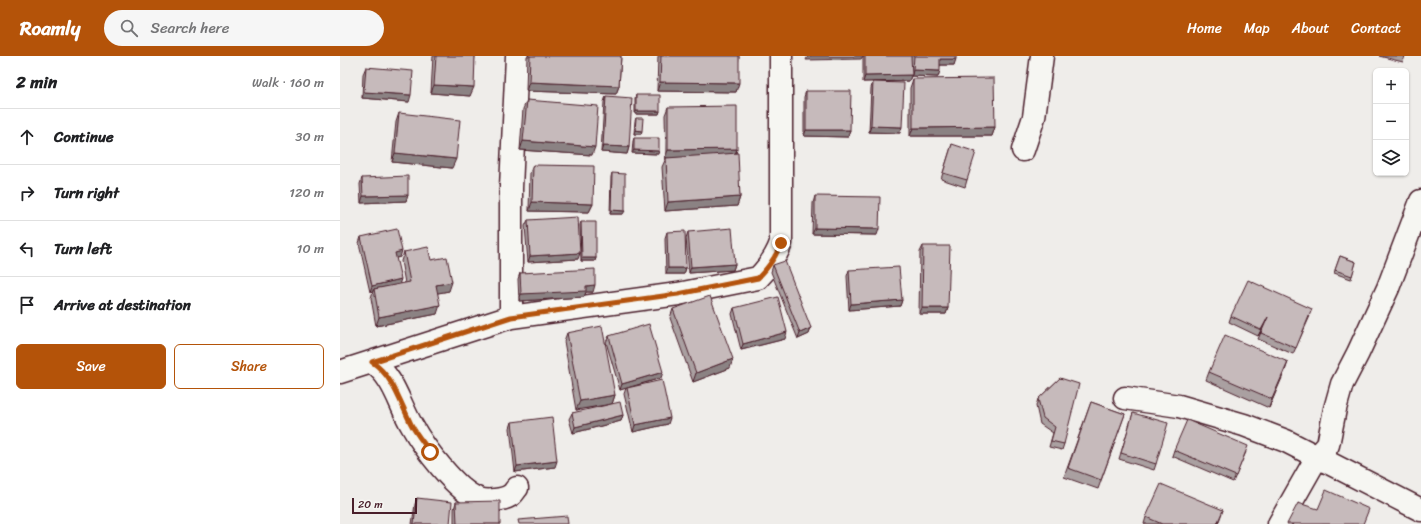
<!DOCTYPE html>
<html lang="en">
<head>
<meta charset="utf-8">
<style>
  body { margin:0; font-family:Sriracha,sans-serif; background:#f6f6f6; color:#202124 }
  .controls { position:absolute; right:12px; top:12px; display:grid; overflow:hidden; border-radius:6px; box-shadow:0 1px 3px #0004 }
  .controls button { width:36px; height:36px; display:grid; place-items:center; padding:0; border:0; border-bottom:1px solid #e0e0e0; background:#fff; color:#202124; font:20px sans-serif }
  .scale { position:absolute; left:12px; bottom:10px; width:65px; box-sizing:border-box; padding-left:4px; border:2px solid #4a1f2b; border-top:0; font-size:11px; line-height:14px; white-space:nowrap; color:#4a1f2b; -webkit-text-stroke:3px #f6f6f2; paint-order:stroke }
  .stop { position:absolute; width:12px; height:12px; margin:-9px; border:3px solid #b45309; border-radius:50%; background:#fff }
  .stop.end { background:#b45309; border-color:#fff; box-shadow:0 1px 4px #0008 }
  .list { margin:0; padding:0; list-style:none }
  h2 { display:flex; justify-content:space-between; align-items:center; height:52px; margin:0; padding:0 16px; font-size:17px }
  h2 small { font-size:13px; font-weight:400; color:#757577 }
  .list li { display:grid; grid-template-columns:26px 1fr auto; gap:12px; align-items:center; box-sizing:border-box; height:56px; padding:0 16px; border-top:1px solid #e0e0e0 }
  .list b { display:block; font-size:15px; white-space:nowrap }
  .list em { font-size:13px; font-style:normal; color:#757577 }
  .actions { display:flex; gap:8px; padding:12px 16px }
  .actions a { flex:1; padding:9px 0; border:1px solid #b45309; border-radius:6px; text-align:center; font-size:14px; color:#b45309 }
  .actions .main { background:#b45309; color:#fff }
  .icon { flex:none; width:22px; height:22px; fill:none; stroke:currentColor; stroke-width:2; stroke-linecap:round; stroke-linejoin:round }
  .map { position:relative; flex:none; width:1081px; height:468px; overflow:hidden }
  header { display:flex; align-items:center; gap:24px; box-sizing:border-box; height:56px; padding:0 20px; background:#b45309; color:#fff }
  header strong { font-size:19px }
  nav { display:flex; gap:22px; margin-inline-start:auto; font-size:14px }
  .search { width:280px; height:36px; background:#f6f6f6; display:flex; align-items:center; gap:10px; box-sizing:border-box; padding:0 14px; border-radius:22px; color:#757577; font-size:15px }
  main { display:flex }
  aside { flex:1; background:#fff }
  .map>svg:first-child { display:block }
</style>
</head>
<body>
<header>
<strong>Roamly</strong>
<div class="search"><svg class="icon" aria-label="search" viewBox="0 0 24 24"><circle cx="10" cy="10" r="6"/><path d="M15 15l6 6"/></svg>Search here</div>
<nav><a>Home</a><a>Map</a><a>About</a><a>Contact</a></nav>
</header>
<main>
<aside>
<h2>2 min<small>Walk · 160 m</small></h2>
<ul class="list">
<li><svg class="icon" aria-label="ahead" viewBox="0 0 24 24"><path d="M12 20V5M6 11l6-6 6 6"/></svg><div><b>Continue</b></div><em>30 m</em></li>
<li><svg class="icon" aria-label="right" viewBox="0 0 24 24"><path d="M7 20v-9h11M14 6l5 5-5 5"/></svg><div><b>Turn right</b></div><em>120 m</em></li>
<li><svg class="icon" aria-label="left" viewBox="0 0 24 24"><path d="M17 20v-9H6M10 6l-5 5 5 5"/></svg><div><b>Turn left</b></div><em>10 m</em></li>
<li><svg class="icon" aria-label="arrive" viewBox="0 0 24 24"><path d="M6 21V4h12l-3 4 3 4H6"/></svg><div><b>Arrive at destination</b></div></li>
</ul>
<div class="actions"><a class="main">Save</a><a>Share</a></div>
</aside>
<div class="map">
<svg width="1081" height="468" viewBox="0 0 1081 468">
  <rect width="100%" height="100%" fill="#efedea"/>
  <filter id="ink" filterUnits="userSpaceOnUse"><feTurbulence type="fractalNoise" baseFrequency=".025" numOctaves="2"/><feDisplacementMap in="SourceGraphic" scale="8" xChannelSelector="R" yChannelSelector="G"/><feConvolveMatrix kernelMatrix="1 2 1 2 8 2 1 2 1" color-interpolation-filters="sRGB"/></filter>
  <g filter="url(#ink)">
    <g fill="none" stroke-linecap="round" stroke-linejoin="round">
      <defs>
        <path id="minor" d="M683,94L694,61L702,0
          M171,261V132L177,0
          M32,306C54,321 59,348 72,370C83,390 117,436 139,443C147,446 164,444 171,439C173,438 175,434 177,432
          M0,316L171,261L338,238L418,222C429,211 436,201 441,187V0
          M785,342L839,350L904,369L946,385L1081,454
          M939,468L977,401L988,389L995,353L1002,328L1018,297L1048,232L1081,145"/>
      </defs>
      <use href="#minor" stroke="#4a1f2b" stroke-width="25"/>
      <use href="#minor" stroke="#f6f6f2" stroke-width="22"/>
    </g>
    <path fill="#aaa0a1" stroke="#4a1f2b" d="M93,0H135L130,40L91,37Z
      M187,0H281L279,30L276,38L186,35Z
      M318,0H399L396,36L317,35Z
      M523,0H616L614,9H600L598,21L571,20L569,25L523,26Z
      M1039,0H1065L1063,6Z
      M26,11L69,46L22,42L23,18Z
      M573,23L655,71L652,80H570V32Z
      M533,26L560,77L529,76L531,32Z
      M466,35L510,74L508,81L464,80V41Z
      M296,39L320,55L319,58H295V42Z
      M266,40L289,91L287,98L261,96L264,46Z
      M187,44L252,99L180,94L183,53Z
      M328,51L397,93L396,98L400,141L397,150L325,155L322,111L326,102L325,59Z
      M59,57L112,112L52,106L56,66Z
      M296,62L301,78H294L295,65Z
      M294,82L318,98L292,97L293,85Z
      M612,88L627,124L625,131L601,123Z
      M193,109L253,148L249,156L189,155L190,117Z
      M272,117L283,158H270L271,121Z
      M22,122L68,139L66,145L21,147L20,128Z
      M475,140L537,179L472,178L473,147Z
      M188,164L238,203L188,206L185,170Z
      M241,166L256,202L255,205H241L240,169Z
      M327,176L346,212L344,218H326L325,182Z
      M348,176L395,208L393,214L349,217L346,182Z
      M21,181L60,201L56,202L59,228L65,227L61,205L64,196L91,204L109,235L97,237V258L36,270L31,242L33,235L30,236L19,187Z
      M583,190L608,252L606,258H579L580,196Z
      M1000,200L1016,206L1011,223L994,217Z
      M433,209L471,272L469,278L458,283L431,216Z
      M509,214L562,244L560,250L509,254L507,220Z
      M180,217L253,236H246L244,241L179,245L178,223Z
      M394,252L445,283L401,294L392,258Z
      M333,253L390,312L353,326L330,262Z
      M891,260H970L953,298L918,283L923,272L918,280L889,266Z
      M227,277L275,339L272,348L236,354L224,285Z
      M269,280L321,322L294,330L328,368L293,376L284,338L286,332L280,334L266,286Z
      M948,306L929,352L866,324L869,316Z
      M720,322L724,388L722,394L709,391L713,377L700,368L696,350L698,343Z
      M751,346L785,358L758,433L724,421Z
      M232,357L283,359L281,365L233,377L229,363Z
      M793,357L816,408L814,414L779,403Z
      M172,366L215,411L175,416L170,372Z
      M834,394L906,396L893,426L832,400Z
      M77,442L110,468H72L75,448Z
      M116,446L160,468H114V453Z
      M883,454L878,468H804L806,461Z"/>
    <path fill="#8b8283" stroke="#4a1f2b" d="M468,0H523L521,3L466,4Z
      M600,3H616L614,9H598Z
      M573,14L600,15L598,21L571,20L569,25L523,26L525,20L572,19Z
      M189,26L279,30L276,38L186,35Z
      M320,26L399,27L396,36L317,35Z
      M94,29L134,31L130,40L91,37Z
      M24,36L71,39L69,46L22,42Z
      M296,55H320L319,58H295Z
      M531,70L562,71L560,77L529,76Z
      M655,71L652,80H570L573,72Z
      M295,74L302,75L301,78H294Z
      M466,74H510L508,81L464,80Z
      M183,85L255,91L252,99L180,94Z
      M263,90L289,91L287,98L261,96Z
      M397,93L394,101L325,102L328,94Z
      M294,94L319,95L318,98L292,97Z
      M55,97L116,103L112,112L52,106Z
      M68,139L66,145L21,147L23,140Z
      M400,141L397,150L325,155L328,146Z
      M192,146L253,148L249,156L189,155Z
      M271,154L285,155L283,158H270Z
      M475,172L539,173L537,179L472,178Z
      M62,195L60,201L52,203L55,197Z
      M240,197L238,203L188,206L190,200Z
      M242,202H256L255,205H241Z
      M395,208L393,214L349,217L351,211Z
      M328,212H346L344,218H326Z
      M61,223L59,229L34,233L33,235L30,236L32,230Z
      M112,226L109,235L93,238L96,229Z
      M255,229L253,236H246L244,241L179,245L181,238L246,230Z
      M562,244L560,250L509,254L511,248Z
      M100,249L97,258L36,270L39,261Z
      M582,252H608L606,258H579Z
      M928,261L926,267L918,280L921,274Z
      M471,272L469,278L458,283L460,277Z
      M447,276L445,283L401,294L403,288Z
      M393,303L390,312L353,326L356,317Z
      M948,306L945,315L929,352L932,343Z
      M323,316L321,322L280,334L282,328Z
      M275,339L272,348L236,354L240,345Z
      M283,359L281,365L233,377L235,371Z
      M330,362L328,368L293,376L295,369Z
      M217,405L215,411L175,416L177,410Z"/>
    <path fill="#c6babb" stroke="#4a1f2b" d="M96,0H135L134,31L94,29Z
      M190,0H281L279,30L189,26Z
      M321,0H399V27L320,26Z
      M525,0H571L572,19L525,20Z
      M574,0H616V3H600V15L573,14Z
      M26,11L73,15L71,39L24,36Z
      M654,22L655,71L573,72V23Z
      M533,26L564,27L562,71L531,70Z
      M466,35H511L510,74H466Z
      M296,39H320V55H296Z
      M266,40L292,42L289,91L263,90Z
      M187,44L258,50L255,91L183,85Z
      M397,50V93L328,94V51Z
      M59,57L120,64L116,103L55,97Z
      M296,62H303L302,75L295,74Z
      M294,82H319V95L294,94Z
      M612,88L636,96L627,124L603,117Z
      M398,97L400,141L328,146L326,102Z
      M193,109L254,110L253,148L192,146Z
      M272,117L285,118V155L271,154Z
      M68,120V139L23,140L22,122Z
      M475,140L540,141L539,173L475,172Z
      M238,161L240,197L190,200L188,164Z
      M241,166H256V202H242Z
      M392,172L395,208L351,211L348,176Z
      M57,173L62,195L55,197L61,223L32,230L21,181Z
      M345,175L346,212H328L327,176Z
      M583,190H610L608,252H582Z
      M88,191L91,204L107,201L112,226L96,229L100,249L39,261L34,233L70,226L64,196Z
      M1000,200L1016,206L1012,220L995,214Z
      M445,205L471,272L460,277L433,209Z
      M559,211L562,244L511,248L509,214Z
      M255,213V229L246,230V235L181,238L180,217Z
      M908,224L972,253L956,292L921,277L928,261L921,274L891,260Z
      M370,240L393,303L356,317L333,253Z
      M438,241L447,276L403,288L394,252Z
      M309,268L323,316L282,328L269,280Z
      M262,270L275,339L240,345L227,277Z
      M885,279L948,306L932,343L869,316Z
      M720,322L739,328L724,388L711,385L715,371L703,362L698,343Z
      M322,324L330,362L295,369L287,332Z
      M280,346L283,359L235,371L232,357Z
      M751,346L785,358L761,424L728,412Z
      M793,357L828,367L816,408L781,397Z
      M212,361L217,405L177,410L172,366Z
      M847,364L908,390L896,420L834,394Z
      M821,428L883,454L877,468H822L806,461Z
      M986,434L1029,453L1023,468H947L958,447L978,453Z
      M77,442L112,446L110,468H74Z
      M160,445V468H117L116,446Z
      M227,460L228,468H179L178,464Z"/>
  </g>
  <g fill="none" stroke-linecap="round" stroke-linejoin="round" filter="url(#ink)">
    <path stroke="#b45309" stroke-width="5" d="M90,396C84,387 76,378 71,368C60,346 53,320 32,306L171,261L338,238L418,222C429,211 436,201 441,187"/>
  </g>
</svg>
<div class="controls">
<button>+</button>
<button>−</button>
<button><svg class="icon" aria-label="layers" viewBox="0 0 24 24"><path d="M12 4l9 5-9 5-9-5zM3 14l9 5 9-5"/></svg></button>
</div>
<div class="scale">20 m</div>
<div class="stop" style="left:90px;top:396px"></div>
<div class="stop end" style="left:441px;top:187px"></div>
</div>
</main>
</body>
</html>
